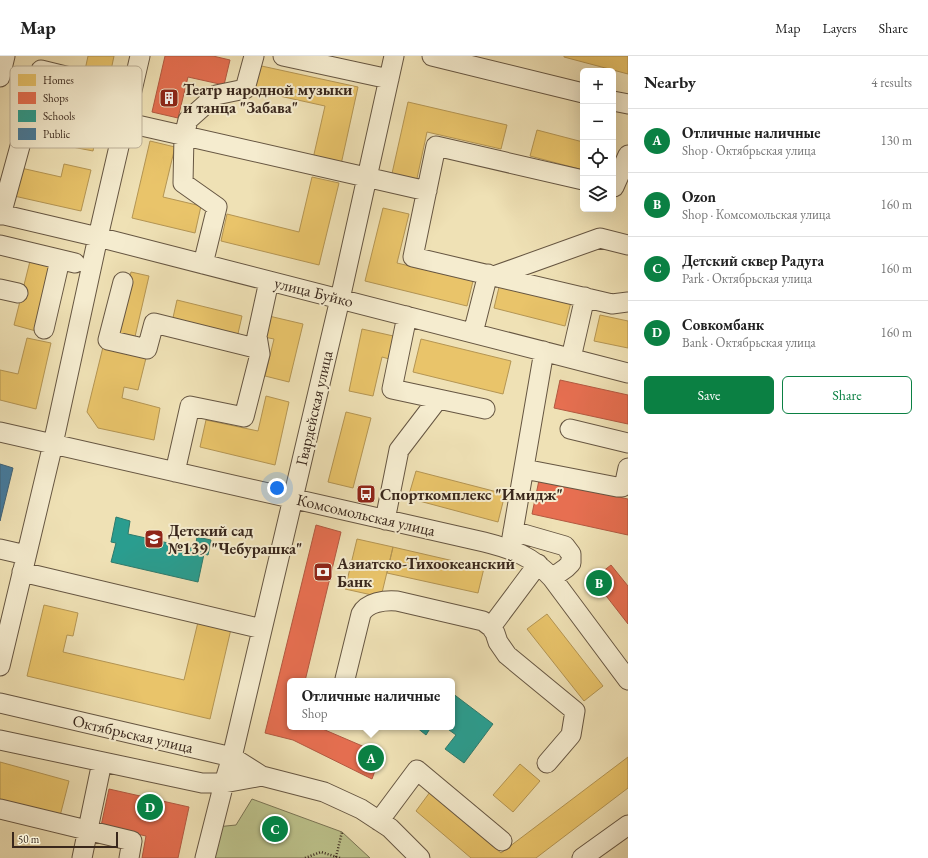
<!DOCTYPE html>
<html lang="en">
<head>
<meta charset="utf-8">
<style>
  body { margin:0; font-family:"EB Garamond",serif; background:#f2f2f2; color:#222 }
  .controls { position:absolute; right:12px; top:12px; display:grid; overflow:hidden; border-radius:6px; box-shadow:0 4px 16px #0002 }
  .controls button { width:36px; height:36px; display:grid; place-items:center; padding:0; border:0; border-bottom:1px solid #e0e0e0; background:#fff; color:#222; font:20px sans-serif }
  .scale { position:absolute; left:12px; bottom:10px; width:106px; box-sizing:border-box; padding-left:4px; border:2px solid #39271c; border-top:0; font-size:11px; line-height:14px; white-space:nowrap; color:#39271c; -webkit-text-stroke:3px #f5eccf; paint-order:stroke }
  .you { position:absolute; left:277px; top:432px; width:14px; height:14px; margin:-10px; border:3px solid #fff; border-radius:50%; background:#1a73e8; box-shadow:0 0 0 6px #1a73e833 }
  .badge { display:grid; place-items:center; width:26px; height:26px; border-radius:50%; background:#0b8043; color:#fff; font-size:13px; font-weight:700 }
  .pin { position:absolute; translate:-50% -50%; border:2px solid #fff; box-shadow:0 1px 4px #0006 }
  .popup { position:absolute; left:287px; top:622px; width:168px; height:52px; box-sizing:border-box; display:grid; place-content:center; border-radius:6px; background:#fff; filter:drop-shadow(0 1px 3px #0005); font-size:13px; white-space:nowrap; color:#767676 }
  .popup b { font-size:15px; color:#222 }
  .popup::after { content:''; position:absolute; left:50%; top:100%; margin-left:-8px; border:8px solid transparent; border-top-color:#fff }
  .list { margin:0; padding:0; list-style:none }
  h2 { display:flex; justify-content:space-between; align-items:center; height:52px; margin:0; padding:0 16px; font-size:17px }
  h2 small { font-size:13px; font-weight:400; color:#767676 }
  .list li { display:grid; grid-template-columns:26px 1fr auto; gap:12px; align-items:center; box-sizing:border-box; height:64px; padding:0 16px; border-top:1px solid #e0e0e0 }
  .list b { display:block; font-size:15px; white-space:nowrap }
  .list p { margin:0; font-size:13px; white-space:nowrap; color:#767676 }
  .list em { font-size:13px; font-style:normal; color:#767676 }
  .actions { display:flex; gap:8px; padding:12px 16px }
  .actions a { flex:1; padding:9px 0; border:1px solid #0b8043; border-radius:6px; text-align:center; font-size:14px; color:#0b8043 }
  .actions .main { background:#0b8043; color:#fff }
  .icon { flex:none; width:22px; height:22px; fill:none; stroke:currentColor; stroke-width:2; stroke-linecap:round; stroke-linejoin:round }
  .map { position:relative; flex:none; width:628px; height:802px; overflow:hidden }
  header { display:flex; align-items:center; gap:24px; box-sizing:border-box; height:56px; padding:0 20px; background:#fff; border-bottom:1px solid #e0e0e0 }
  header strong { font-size:19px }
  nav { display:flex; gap:22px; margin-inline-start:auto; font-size:14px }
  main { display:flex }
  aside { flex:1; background:#fff }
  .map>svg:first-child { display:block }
</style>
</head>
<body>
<header>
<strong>Map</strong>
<nav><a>Map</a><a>Layers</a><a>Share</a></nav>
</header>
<main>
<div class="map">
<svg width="628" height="802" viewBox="0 0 628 802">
  <rect width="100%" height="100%" fill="#efe1b5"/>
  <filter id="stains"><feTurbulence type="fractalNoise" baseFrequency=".005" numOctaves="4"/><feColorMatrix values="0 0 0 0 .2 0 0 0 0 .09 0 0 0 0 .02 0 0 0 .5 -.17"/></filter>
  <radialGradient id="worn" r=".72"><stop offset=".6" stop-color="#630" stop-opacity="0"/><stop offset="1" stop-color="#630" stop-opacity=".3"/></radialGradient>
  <path fill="#bcc28b" stroke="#7a7454" d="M252,743L342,776L370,802H208L216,771L236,769Z"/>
  <path fill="#e9c46a" stroke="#b49553" d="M88,0H114L110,19L85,14Z
    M564,0H628V18L564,1Z
    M257,9L358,31L340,113L312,107L325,50L252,34Z
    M68,38L103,46L93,95L57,88Z
    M408,46L507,69L501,93L427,76L416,127L391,122Z
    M537,74L583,86V114L530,100Z
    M150,85L175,91L163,141L201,150L195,177L132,162Z
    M64,108L91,114L81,155L14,140L21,112L61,121Z
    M312,121L339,127L319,209L221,185L227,158L299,176Z
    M383,152L409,158L397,207L473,225L467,250L365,225Z
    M31,201L52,206L36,275L14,269Z
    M131,216L149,220L134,285L116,280Z
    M500,227L571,246L565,270L494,252Z
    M177,244L242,260L237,282L172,266Z
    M600,259L628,265V292L594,285Z
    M269,260L303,268L289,326L265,320L274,283L264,281Z
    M362,273L398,281L393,304L382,301L373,340L349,335Z
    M27,282L51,287L36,353L0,344V314L18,318Z
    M421,283L511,305L503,338L413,316Z
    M103,291L146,302L138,334L124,331L122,342L160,352L154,384L98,372L87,356Z
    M266,340L289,346L275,409L200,391L206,364L258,375Z
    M346,356L371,362L353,432L328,426Z
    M416,415L505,438L498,466L408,442Z
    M357,483L393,491L381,541L345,533Z
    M393,491L484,512L478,537L387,517Z
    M44,549L78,557L73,580L67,579L63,596L184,624L198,566L231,573L210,663L27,620Z
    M547,558L603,630L584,645L527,573Z
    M628,701V732L536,802H471L416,755L430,736L501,797Z
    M0,706L69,725L60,760L0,744Z
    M520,708L540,725L513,756L493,739Z"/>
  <path fill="#e76f51" stroke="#b35941" d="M165,0H213L230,4L224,29L188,21L178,62L152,56Z
    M560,324L628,339V368L554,352Z
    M539,424L628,443V479L532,458Z
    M316,469L341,476L305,625H290V671H318L381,698L372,723L293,684L265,677Z
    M611,509L628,530V568L593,523Z
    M109,733L189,751L178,802H142L146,780L101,770Z"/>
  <path fill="#2a9d8f" stroke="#2e7a6c" d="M116,461L130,465L128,478L195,493L197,481L211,484L208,499L204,498L198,526L111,506L116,487L111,486Z
    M452,637L493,668L464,707L445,693L456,679L445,671H452Z
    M416,671H431L426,679Z"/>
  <path fill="#457b9d" stroke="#416276" d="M0,408L13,412L0,465Z"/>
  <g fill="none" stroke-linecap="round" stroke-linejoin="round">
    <defs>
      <path id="minor" d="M283,0L389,23
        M432,0L583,37
        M0,21L5,0
        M613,45L628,48
        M124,66L427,135
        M583,124L436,90L413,201L612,248L628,246
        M614,131L628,99
        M0,158L98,181L628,317
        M1,159L41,14L131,36
        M0,189L75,207
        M203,208L217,151L183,127L184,80L188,64L216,39L245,33L254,0
        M494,220L600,182L628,189
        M123,226L108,284L147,293L154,267L259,293
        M0,233L18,237
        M407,260L392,333L485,353
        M44,273L60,204
        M473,277L488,218
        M571,302L585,241
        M570,373L628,387
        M0,376L484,486C512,493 532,500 552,522L628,624
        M524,413L617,431H622L625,426L628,412
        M175,416L190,350L244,361L260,298L257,280L269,225
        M385,464L399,394L438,343
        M513,475L565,490L571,498V507L566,512L552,522
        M0,493L26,499
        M510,493L544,295
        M22,516L262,573
        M491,571L538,508
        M0,610L53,388L98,181L140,0
        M345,623L361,558C367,546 385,544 397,545L483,565L491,571L495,577L498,586L507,599L575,655L571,679L547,707
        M0,647L232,701L262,720L324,736L361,753L390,772L420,802
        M0,684L202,727H224L262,720
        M0,753L132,785L129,802
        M379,765L417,714L502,785
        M82,802L102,706
        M205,802L224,727L232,701L340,243L394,0
        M582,802L628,769"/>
    </defs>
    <use href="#minor" stroke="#665642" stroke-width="21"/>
    <path stroke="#39271c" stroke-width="2.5" stroke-dasharray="1 2" stroke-linecap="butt" d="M336,801L342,776
      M305,802L321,796L340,802"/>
    <use href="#minor" stroke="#f5eccf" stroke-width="19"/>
  </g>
  <defs>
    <symbol id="building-square" viewBox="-11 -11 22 22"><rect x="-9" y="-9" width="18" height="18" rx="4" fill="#8f2418" stroke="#f5eccf"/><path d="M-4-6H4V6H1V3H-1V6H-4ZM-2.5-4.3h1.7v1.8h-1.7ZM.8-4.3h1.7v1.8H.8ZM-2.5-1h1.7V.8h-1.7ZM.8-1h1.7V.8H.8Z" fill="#fff"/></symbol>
    <symbol id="bus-square" viewBox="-11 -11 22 22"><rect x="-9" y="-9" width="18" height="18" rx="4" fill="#8f2418" stroke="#f5eccf"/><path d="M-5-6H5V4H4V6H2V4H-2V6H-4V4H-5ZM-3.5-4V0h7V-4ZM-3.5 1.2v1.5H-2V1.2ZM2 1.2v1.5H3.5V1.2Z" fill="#fff"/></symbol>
    <symbol id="school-square" viewBox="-11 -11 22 22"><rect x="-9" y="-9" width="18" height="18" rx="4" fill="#8f2418" stroke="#f5eccf"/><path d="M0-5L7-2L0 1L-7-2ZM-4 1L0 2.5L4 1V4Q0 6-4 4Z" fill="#fff"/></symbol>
    <symbol id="bank-square" viewBox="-11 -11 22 22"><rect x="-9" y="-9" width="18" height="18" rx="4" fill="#8f2418" stroke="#f5eccf"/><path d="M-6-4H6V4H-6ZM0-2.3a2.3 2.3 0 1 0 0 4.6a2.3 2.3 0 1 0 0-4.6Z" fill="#fff"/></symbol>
  </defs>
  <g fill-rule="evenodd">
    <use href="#building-square" x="158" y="31" width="22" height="22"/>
    <use href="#bus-square" x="355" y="427" width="22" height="22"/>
    <use href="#school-square" x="143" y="472" width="22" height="22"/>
    <use href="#bank-square" x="312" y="505" width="22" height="22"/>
  </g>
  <g text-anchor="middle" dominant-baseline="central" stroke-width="4" stroke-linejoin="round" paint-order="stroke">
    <g font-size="16" font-weight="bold" fill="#39271c" stroke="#f5eccf" text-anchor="start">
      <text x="183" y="33">Театр народной музыки<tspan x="183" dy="18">и танца "Забава"</tspan></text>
      <text x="380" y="438">Спорткомплекс "Имидж"</text>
      <text x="168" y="474">Детский сад<tspan x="168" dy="18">№139 "Чебурашка"</tspan></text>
      <text x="337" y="507">Азиатско-Тихоокеанский<tspan x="337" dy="18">Банк</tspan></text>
    </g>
    <g font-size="16" fill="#39271c" stroke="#f5eccf">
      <text transform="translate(314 236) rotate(14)">улица Буйко</text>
      <text transform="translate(314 352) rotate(-77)">Гвардейская улица</text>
      <text transform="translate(366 459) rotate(13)">Комсомольская улица</text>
      <text transform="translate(133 678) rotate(13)">Октябрьская улица</text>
    </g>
  </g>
  <rect x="10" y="10" width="132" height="82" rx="6" fill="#f5eccf" stroke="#bdb199" stroke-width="1"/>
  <rect x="18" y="18" width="18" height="12" fill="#e9c46a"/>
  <rect x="18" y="36" width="18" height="12" fill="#e76f51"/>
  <rect x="18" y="54" width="18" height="12" fill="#2a9d8f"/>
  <rect x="18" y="72" width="18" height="12" fill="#457b9d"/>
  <g font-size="11" fill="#39271c">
    <text x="43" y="28">Homes</text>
    <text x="43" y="46">Shops</text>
    <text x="43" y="64">Schools</text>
    <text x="43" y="82">Public</text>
  </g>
  <rect width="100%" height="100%" filter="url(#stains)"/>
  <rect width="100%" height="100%" fill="url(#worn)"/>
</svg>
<div class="controls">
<button>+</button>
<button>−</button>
<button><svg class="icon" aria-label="locate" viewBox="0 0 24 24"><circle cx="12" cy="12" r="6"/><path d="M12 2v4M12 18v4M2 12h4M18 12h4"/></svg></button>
<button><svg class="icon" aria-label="layers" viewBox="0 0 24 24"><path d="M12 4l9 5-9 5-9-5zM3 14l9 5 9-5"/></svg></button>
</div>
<div class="scale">50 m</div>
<div class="you"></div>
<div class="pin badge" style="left:371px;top:702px">A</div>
<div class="popup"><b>Отличные наличные</b>Shop</div>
<div class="pin badge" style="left:599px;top:527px">B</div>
<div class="pin badge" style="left:275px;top:773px">C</div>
<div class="pin badge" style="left:150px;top:751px">D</div>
</div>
<aside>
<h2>Nearby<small>4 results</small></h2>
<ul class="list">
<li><span class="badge">A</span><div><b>Отличные наличные</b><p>Shop · Октябрьская улица</p></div><em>130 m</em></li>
<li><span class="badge">B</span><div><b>Ozon</b><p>Shop · Комсомольская улица</p></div><em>160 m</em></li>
<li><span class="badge">C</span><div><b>Детский сквер Радуга</b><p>Park · Октябрьская улица</p></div><em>160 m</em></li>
<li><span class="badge">D</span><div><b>Совкомбанк</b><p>Bank · Октябрьская улица</p></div><em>160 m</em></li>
</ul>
<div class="actions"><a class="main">Save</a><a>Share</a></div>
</aside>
</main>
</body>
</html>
